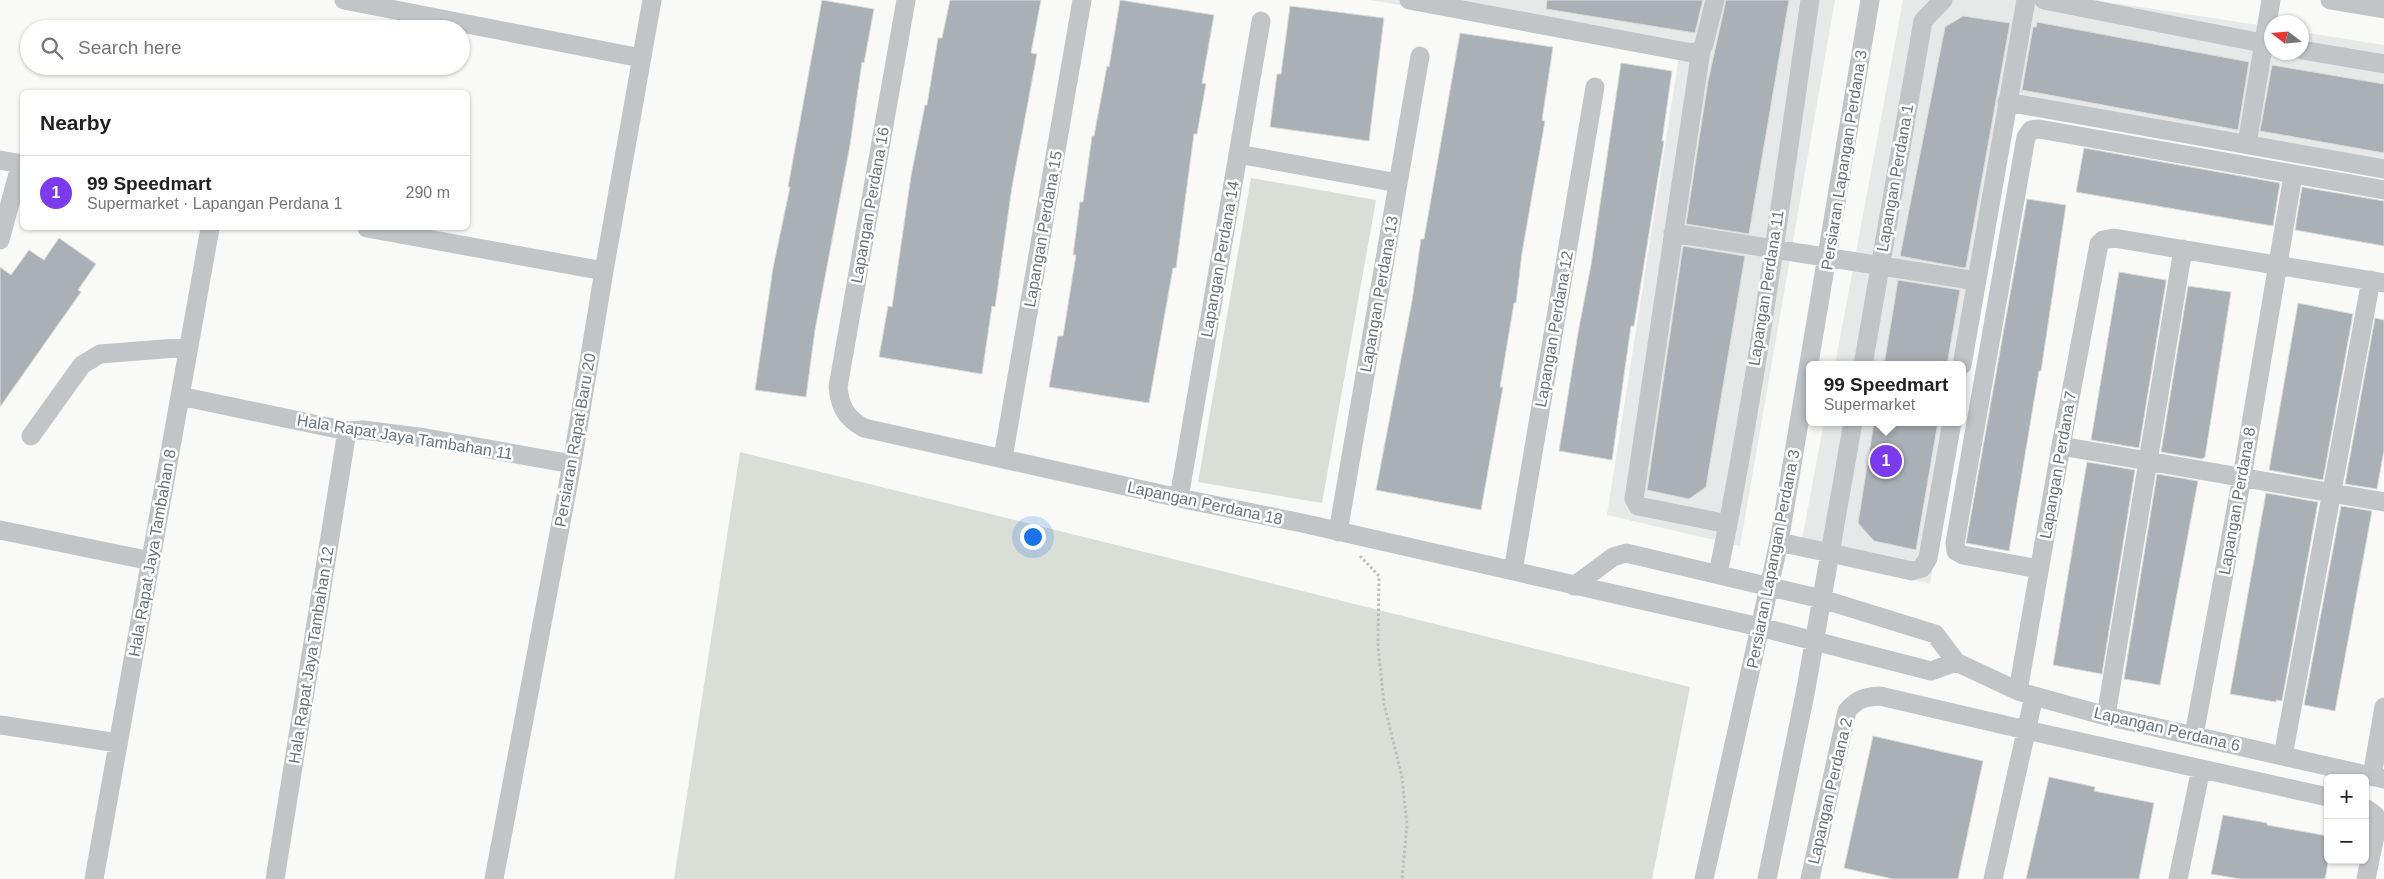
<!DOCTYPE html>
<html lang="en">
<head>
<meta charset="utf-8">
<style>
  body { margin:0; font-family:Arial,sans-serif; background:#f2f2f2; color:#222 }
  .controls { position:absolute; right:15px; bottom:15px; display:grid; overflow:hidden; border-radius:8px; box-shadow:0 1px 4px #0004 }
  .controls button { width:45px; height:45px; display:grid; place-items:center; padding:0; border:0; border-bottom:1px solid #e0e0e0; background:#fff; color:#222; font:25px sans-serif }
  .compass { position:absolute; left:2264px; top:15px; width:45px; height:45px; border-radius:50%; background:#fff; box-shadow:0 1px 4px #0004; rotate:286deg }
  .you { position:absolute; left:1032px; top:536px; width:18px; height:18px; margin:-12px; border:4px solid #fff; border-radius:50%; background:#1a73e8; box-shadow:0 0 0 8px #1a73e833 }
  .badge { display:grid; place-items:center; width:32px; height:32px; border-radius:50%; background:#7c3aed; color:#fff; font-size:16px; font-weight:700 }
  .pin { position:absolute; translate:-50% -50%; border:2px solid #fff; box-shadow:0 1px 5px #0006 }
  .popup { position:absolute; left:1806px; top:361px; width:160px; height:65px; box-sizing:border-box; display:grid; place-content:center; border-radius:8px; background:#fff; filter:drop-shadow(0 1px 4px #0005); font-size:16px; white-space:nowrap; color:#767676 }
  .popup b { font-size:19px; color:#222 }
  .popup::after { content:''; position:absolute; left:50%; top:100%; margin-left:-10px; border:10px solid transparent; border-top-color:#fff }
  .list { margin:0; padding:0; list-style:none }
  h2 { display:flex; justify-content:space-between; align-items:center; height:65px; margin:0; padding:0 20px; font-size:21px }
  h2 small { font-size:16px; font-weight:400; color:#767676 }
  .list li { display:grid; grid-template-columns:32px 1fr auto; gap:15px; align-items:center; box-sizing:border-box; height:75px; padding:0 20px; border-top:1px solid #e0e0e0 }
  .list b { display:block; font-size:19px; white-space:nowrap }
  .list p { margin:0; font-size:16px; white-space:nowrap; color:#767676 }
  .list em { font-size:16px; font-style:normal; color:#767676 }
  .icon { flex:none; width:28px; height:28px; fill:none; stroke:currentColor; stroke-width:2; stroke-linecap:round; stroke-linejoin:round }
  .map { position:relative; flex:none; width:2384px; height:879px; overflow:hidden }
  .search { position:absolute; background:#fff; box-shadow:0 1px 4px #0004; left:20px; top:20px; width:450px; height:55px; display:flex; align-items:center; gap:12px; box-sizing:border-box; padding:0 18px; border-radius:28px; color:#767676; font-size:19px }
  .panel { position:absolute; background:#fff; box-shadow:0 1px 4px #0004; left:20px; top:90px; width:450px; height:140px; border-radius:8px }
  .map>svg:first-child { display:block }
</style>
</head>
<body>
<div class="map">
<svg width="2384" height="879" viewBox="0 0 2384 879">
  <rect width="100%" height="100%" fill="#f9f9f7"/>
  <path fill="#e7e8e8" d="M1369,0H1835L1740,546L1607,515L1680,50Z
    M1903,0H2095L2271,27L2272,52H2302V32L2384,45V179L2012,109L1962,397V365H1835Z
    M1824,422H1958L1930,584L1800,550Z"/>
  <path fill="#d9ded7" d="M1251,178L1376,200L1322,503L1198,482Z
    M740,452L1690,687L1652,879H674Z"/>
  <path fill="#a9b0b6" stroke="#dbdbd9" d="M822,0L874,9L864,63L862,62L850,145L815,330L806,397L755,390L773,268L790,187H788Z
    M950,0H1041L1031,53L1037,54L1012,187L995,307L992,306L982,374L879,357L888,306L892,307L911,176L925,105H927L938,38H942Z
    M1120,0L1214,15L1202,83L1206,84L1197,134H1194L1176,268H1173L1149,403L1049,387L1058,336H1063L1076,255H1073L1080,202H1083L1092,136H1094L1107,66L1109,67Z
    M1547,0H1703L1695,33L1546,9Z
    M1726,0H1789L1749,234L1686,224L1708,81Z
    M1290,6L1384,18L1369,141L1270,127L1277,74H1281Z
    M1963,16L2010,23L1966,267L1964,268L1900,256L1945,27Z
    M2037,22L2249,62L2238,130L2022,90L2033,27H2036Z
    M1460,33L1553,47L1542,120L1545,121L1522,253L1516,303H1514L1500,387H1503L1481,510L1376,490L1412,301L1421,239H1424Z
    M1621,63L1672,71L1662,141H1664L1634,326H1631L1612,460L1559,451L1578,333L1591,265Z
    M2272,65L2384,84V153L2260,131Z
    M2084,148L2280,183L2273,226L2076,192Z
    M2302,187L2384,201V246L2295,230Z
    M2027,199L2066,205L2041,371H2039L2009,551L1966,543Z
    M59,238L96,264L78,290L81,292L0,407V267L11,275L29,250L44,260Z
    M1683,246L1745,256L1706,487L1689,499L1647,490Z
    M2119,272L2166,280V282L2139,448L2091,440Z
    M1898,280L1960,290L1947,365H1884Z
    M2188,286L2231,292L2205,457L2202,459L2161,452Z
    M2298,303L2353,314L2323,480L2269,470Z
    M2375,318L2384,320V450L2377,489L2345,484Z
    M1874,422H1938L1916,550L1874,541L1858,523Z
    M2087,462L2135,470L2102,674L2053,665Z
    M2157,474L2198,481L2160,685L2124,679Z
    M2266,493L2318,502L2282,701L2276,700V702L2230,694Z
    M2341,506L2372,511L2335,711L2304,705Z
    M1873,736L1983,761L1958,879H1893L1844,868Z
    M2049,777L2095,787L2094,791L2154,803L2139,879H2026Z
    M2223,815L2267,823V825L2328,836V863L2325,879H2240L2211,874Z"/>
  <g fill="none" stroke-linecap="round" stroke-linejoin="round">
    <path stroke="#bbbec0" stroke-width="3" stroke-dasharray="2.5 2.5" stroke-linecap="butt" d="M1360,556L1379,576L1378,646L1384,704L1402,777L1407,825L1402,879"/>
    <path stroke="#c1c5c8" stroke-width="19" d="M344,0L641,58
      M906,0L838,387C840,407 846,418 864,428L1179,498L1302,523L1760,627L1931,671L1956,662
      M1409,0L1692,53L1701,50L1704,44L1715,0
      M2044,0L2272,45
      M2330,0L2384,9
      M1701,50L1634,499L1638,506L1728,524
      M2302,50L2384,64
      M2007,102L2384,169
      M2247,144L2271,0
      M1238,154L1398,183
      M0,160L22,164
      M367,228L604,271
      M1673,233L1977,281
      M0,240L21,163
      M1863,365L1923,21L1943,0
      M1962,365L2026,0
      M180,396L347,431L363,430L426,438L572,464
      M31,436L82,365L100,354L189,347
      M2061,446L2384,502
      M1003,458L1082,0
      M1179,498L1261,21
      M0,530L151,561
      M1338,532L1420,56
      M1779,542L1830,553L1853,422
      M2039,569L1963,555L1956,551L1955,543L2026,137L2031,130L2039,129L2384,190
      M1513,571L1595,87
      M1718,574C1757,385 1782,192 1810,0
      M1574,586L1613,557L1626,553L1822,599L1935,634L1956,662L2018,691L2034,696L2106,716L2384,779
      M2018,691L2061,446L2099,244L2103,240L2114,238L2384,283
      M2106,716L2183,249
      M0,725L118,743
      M2194,735L2242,477L2293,175
      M2283,756L2371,280
      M2372,776L2384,707
      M2365,808L2375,815V836L2366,879
      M94,879L210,228
      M275,879L347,431
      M494,879L572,464L604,271L652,0
      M1704,879L1779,542L1870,0
      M1767,879L1805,694L1830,553L1912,571L1922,568L1928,558L1952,422
      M1810,879L1847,711C1857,699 1864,697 1880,696L2026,730L2328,797
      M1993,879L2034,696
      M2178,879L2201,769"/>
  </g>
  <g text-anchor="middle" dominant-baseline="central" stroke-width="5" stroke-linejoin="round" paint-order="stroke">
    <g font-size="16" fill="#667580" stroke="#fff">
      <text transform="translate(1844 160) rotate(-81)">Persiaran Lapangan Perdana 3</text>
      <text transform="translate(1895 178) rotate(-80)">Lapangan Perdana 1</text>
      <text transform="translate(870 205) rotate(-80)">Lapangan Perdana 16</text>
      <text transform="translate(1043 229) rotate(-80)">Lapangan Perdana 15</text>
      <text transform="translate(1220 259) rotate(-80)">Lapangan Perdana 14</text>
      <text transform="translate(1766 288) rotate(-81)">Lapangan Perdana 11</text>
      <text transform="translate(1379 294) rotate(-80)">Lapangan Perdana 13</text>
      <text transform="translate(1554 329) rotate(-80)">Lapangan Perdana 12</text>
      <text transform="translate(405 437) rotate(9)">Hala Rapat Jaya Tambahan 11</text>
      <text transform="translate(575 440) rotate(-80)">Persiaran Rapat Baru 20</text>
      <text transform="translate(2058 465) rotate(-80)">Lapangan Perdana 7</text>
      <text transform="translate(2237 501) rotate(-80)">Lapangan Perdana 8</text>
      <text transform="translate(1205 503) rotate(12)">Lapangan Perdana 18</text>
      <text transform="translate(152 553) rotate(-80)">Hala Rapat Jaya Tambahan 8</text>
      <text transform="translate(1773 559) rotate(-79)">Persiaran Lapangan Perdana 3</text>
      <text transform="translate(311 655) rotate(-81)">Hala Rapat Jaya Tambahan 12</text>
      <text transform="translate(2167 729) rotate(13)">Lapangan Perdana 6</text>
      <text transform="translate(1830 791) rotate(-77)">Lapangan Perdana 2</text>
    </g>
  </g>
</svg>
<div class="controls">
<button>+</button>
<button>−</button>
</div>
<svg class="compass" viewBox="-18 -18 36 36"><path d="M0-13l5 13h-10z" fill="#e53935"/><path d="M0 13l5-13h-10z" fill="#767676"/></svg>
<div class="you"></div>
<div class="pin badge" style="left:1886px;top:461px">1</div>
<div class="popup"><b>99 Speedmart</b>Supermarket</div>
<div class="search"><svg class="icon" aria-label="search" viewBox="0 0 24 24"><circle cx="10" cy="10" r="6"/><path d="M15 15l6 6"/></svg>Search here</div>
<section class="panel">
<h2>Nearby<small></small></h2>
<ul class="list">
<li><span class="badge">1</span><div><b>99 Speedmart</b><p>Supermarket · Lapangan Perdana 1</p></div><em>290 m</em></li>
</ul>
</section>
</div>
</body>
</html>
